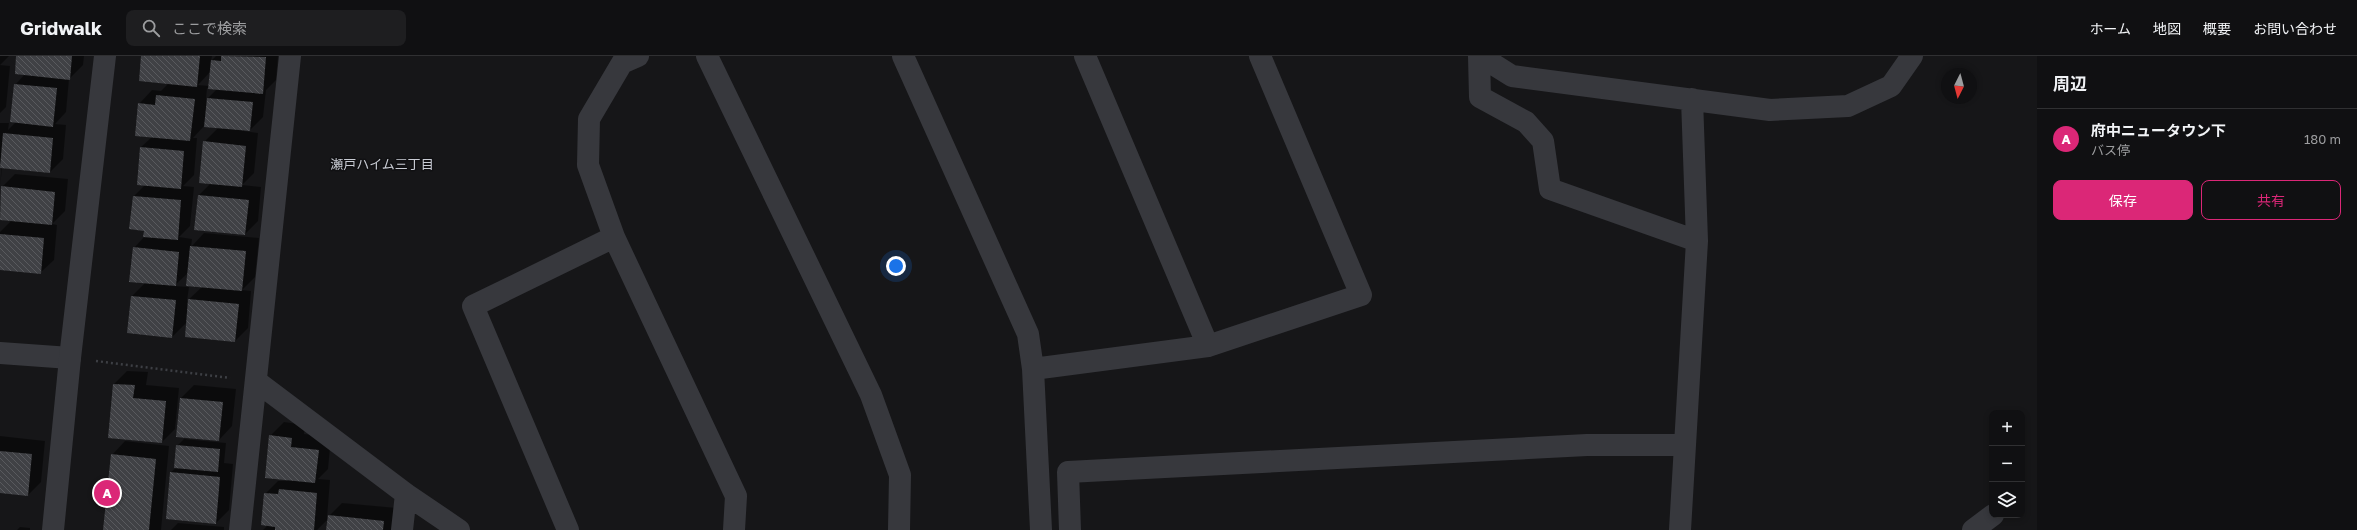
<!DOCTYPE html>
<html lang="ja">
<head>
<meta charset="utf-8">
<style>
  body { margin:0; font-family:"Golos Text","Noto Sans JP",sans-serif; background:#1e1e20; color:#f1f3f6 }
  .controls { position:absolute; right:12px; bottom:12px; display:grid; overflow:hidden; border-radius:8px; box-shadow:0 2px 6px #0003 }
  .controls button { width:36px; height:36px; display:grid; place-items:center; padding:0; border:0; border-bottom:1px solid #303032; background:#101012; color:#f1f3f6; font:20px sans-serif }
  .compass { position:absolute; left:1941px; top:12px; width:36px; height:36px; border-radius:50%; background:#101012; box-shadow:0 2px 6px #0003; rotate:186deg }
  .you { position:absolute; left:896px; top:210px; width:14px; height:14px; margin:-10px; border:3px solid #fff; border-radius:50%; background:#1a73e8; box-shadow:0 0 0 6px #1a73e833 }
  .badge { display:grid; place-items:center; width:26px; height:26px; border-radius:50%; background:#db2777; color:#fff; font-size:13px; font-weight:700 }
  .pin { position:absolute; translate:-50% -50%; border:2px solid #fff; box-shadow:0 1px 4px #0006 }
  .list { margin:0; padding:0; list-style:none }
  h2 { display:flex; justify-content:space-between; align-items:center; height:52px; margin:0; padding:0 16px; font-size:17px }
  h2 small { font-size:13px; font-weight:400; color:#9c9d9f }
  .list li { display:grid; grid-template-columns:26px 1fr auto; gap:12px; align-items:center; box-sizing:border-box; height:60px; padding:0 16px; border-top:1px solid #303032 }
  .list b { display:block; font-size:15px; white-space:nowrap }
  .list p { margin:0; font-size:13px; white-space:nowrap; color:#9c9d9f }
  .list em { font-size:13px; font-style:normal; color:#9c9d9f }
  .actions { display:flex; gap:8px; padding:12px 16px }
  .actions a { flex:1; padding:9px 0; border:1px solid #db2777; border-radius:8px; text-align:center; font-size:14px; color:#db2777 }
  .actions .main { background:#db2777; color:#fff }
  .icon { flex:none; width:22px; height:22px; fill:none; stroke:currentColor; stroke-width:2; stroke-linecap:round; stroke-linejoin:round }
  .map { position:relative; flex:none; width:2037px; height:474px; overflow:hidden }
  header { display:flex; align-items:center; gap:24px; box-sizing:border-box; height:56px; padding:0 20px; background:#101012; border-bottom:1px solid #303032 }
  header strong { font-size:19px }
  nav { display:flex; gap:22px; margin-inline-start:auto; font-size:14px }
  .search { width:280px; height:36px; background:#1e1e20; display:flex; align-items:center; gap:10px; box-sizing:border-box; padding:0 14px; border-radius:8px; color:#9c9d9f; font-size:15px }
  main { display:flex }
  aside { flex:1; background:#101012 }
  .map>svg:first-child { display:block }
</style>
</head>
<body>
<header>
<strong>Gridwalk</strong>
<div class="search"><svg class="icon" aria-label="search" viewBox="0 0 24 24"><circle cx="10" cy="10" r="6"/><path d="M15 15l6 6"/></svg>ここで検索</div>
<nav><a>ホーム</a><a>地図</a><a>概要</a><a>お問い合わせ</a></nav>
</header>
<main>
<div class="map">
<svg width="2037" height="474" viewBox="0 0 2037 474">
  <defs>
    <pattern id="building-back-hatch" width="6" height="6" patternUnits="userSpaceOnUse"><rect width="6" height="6" fill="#404145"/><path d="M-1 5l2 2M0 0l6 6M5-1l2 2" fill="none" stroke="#595a5e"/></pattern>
  </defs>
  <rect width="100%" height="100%" fill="#161618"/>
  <path fill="#0007" fill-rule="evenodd" d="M0,0H9L0,9Z
    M17,0H84L83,9L69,23L66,56L55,68L66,69L63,103L50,116L2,112L0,131L2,105L0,107V67H9L8,74L16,66L15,29L25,18Z
    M142,0H212L211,5L216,0H278L276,24L266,34L263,61L250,74L244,73V75L258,77L254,117L242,129L261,131L258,165L245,178L198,140L211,127L204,86L219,71L204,70L193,82H197L194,119L183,130L194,131L190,170L179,181L192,183L191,191L204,177L259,182L255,221L242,234L251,235L248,272L235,285L187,266L172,281L132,240L146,226L134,192L144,181L145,174L134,140L145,129L141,91L152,81L139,48L152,34L161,35L169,27ZM210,16L209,30L198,29ZM207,32L217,33L206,44ZM189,216L203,230L187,245L189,231L174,230Z
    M0,9L10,10L6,51L0,57Z
    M15,118L68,123L65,155L52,168L57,169L54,204L40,217L0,213V176L11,165L0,163L2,131Z
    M127,315L148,316L146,329L179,332L175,373L162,386L109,381L114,328Z
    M194,329L236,333L232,370L219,384L181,342Z
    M284,366L305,369L304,378L331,381L328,413L318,423L330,424L327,462L342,447L397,452L395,474H327L328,463L317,474H263L268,469L265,438L278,425H288L270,380Z
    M0,380L45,385L41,426L28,439L0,436Z
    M184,383L226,387L224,407L233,408L229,454L216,467L171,416L177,411V390Z
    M125,385L169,390L161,474H104L112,399Z
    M178,467L224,471V474H171Z
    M20,471L30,472V474H17Z"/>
  <path fill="url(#building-back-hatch)" d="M16,0H72L70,24L15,18Z
    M141,0H200L197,31L139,25Z
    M221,0L266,1L263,38L208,33L211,4L221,5Z
    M14,28L57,32L53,71L10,66Z
    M156,39L195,43L190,85L135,80L138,47L155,49Z
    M207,42L253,46L250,75L204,71Z
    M3,77L53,82L50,117L0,112Z
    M203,85L246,90L242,131L199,127Z
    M140,91L184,95L181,133L137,129Z
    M1,130L55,136L52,169L0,164Z
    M198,139L249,144L245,179L194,174Z
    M133,140L181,144L178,184L143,181L144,175L129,173Z
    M0,178L44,182L41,218L0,214Z
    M190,190L246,195L242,235L186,230Z
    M133,191L179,196L176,230L129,226Z
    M131,240L176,244L172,282L127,277Z
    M188,243L239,248L235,286L185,281Z
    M113,328L135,329L133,342L166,345L162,387L108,382Z
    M180,342L223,346L219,385L176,381Z
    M269,379L292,382L291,391L319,394L315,427L265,422Z
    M176,389L220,393L218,416L174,412Z
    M0,395L32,398L28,440L0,437Z
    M111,398L156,403L149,474H103Z
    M170,416L220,421L216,468L166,463Z
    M279,433L317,437L314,474H275V471L261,469L264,437L278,438Z
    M328,459L384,465L383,474H326Z"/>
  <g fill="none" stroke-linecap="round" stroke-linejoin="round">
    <path stroke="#3d3f44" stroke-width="2.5" stroke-dasharray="2 3" stroke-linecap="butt" d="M96,305L230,322"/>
    <path stroke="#37383d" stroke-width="22" d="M638,0L622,7L589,63L588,109L614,181L736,440L734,474
      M707,0L871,339L900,419L899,474
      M903,0L1028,278L1033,313L1041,474
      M1085,0L1208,290
      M1479,0L1480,41L1526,66L1543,85L1550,133L1697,185
      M1480,0L1512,20L1770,54L1848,50L1891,30L1912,0
      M0,297L70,302
      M1033,313L1208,290L1361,239L1260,0
      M256,325L406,438L459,474
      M240,474L290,0
      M402,474L406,438
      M568,474L473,250L614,181
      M1070,474L1068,416L1587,389H1685
      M1680,474L1697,185L1692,43
      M1973,474L1993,459"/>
    <path stroke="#37383d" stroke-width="22" d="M53,474L70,302L105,0"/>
  </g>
  <g text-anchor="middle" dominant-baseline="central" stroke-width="3" stroke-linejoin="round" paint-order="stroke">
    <g font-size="13" fill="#c9ccd4" stroke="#111113">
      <text x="382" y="108">瀬戸ハイム三丁目</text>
    </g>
  </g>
</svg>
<div class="controls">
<button>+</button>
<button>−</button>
<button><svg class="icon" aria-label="layers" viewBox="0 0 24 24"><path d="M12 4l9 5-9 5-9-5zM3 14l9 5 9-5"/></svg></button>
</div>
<svg class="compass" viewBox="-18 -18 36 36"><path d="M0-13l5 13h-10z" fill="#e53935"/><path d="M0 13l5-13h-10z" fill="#9c9d9f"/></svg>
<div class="you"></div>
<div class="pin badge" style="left:107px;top:437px">A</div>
</div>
<aside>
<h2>周辺<small></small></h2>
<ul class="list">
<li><span class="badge">A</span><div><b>府中ニュータウン下</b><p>バス停</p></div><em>180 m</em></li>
</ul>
<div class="actions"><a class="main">保存</a><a>共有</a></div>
</aside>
</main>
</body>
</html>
